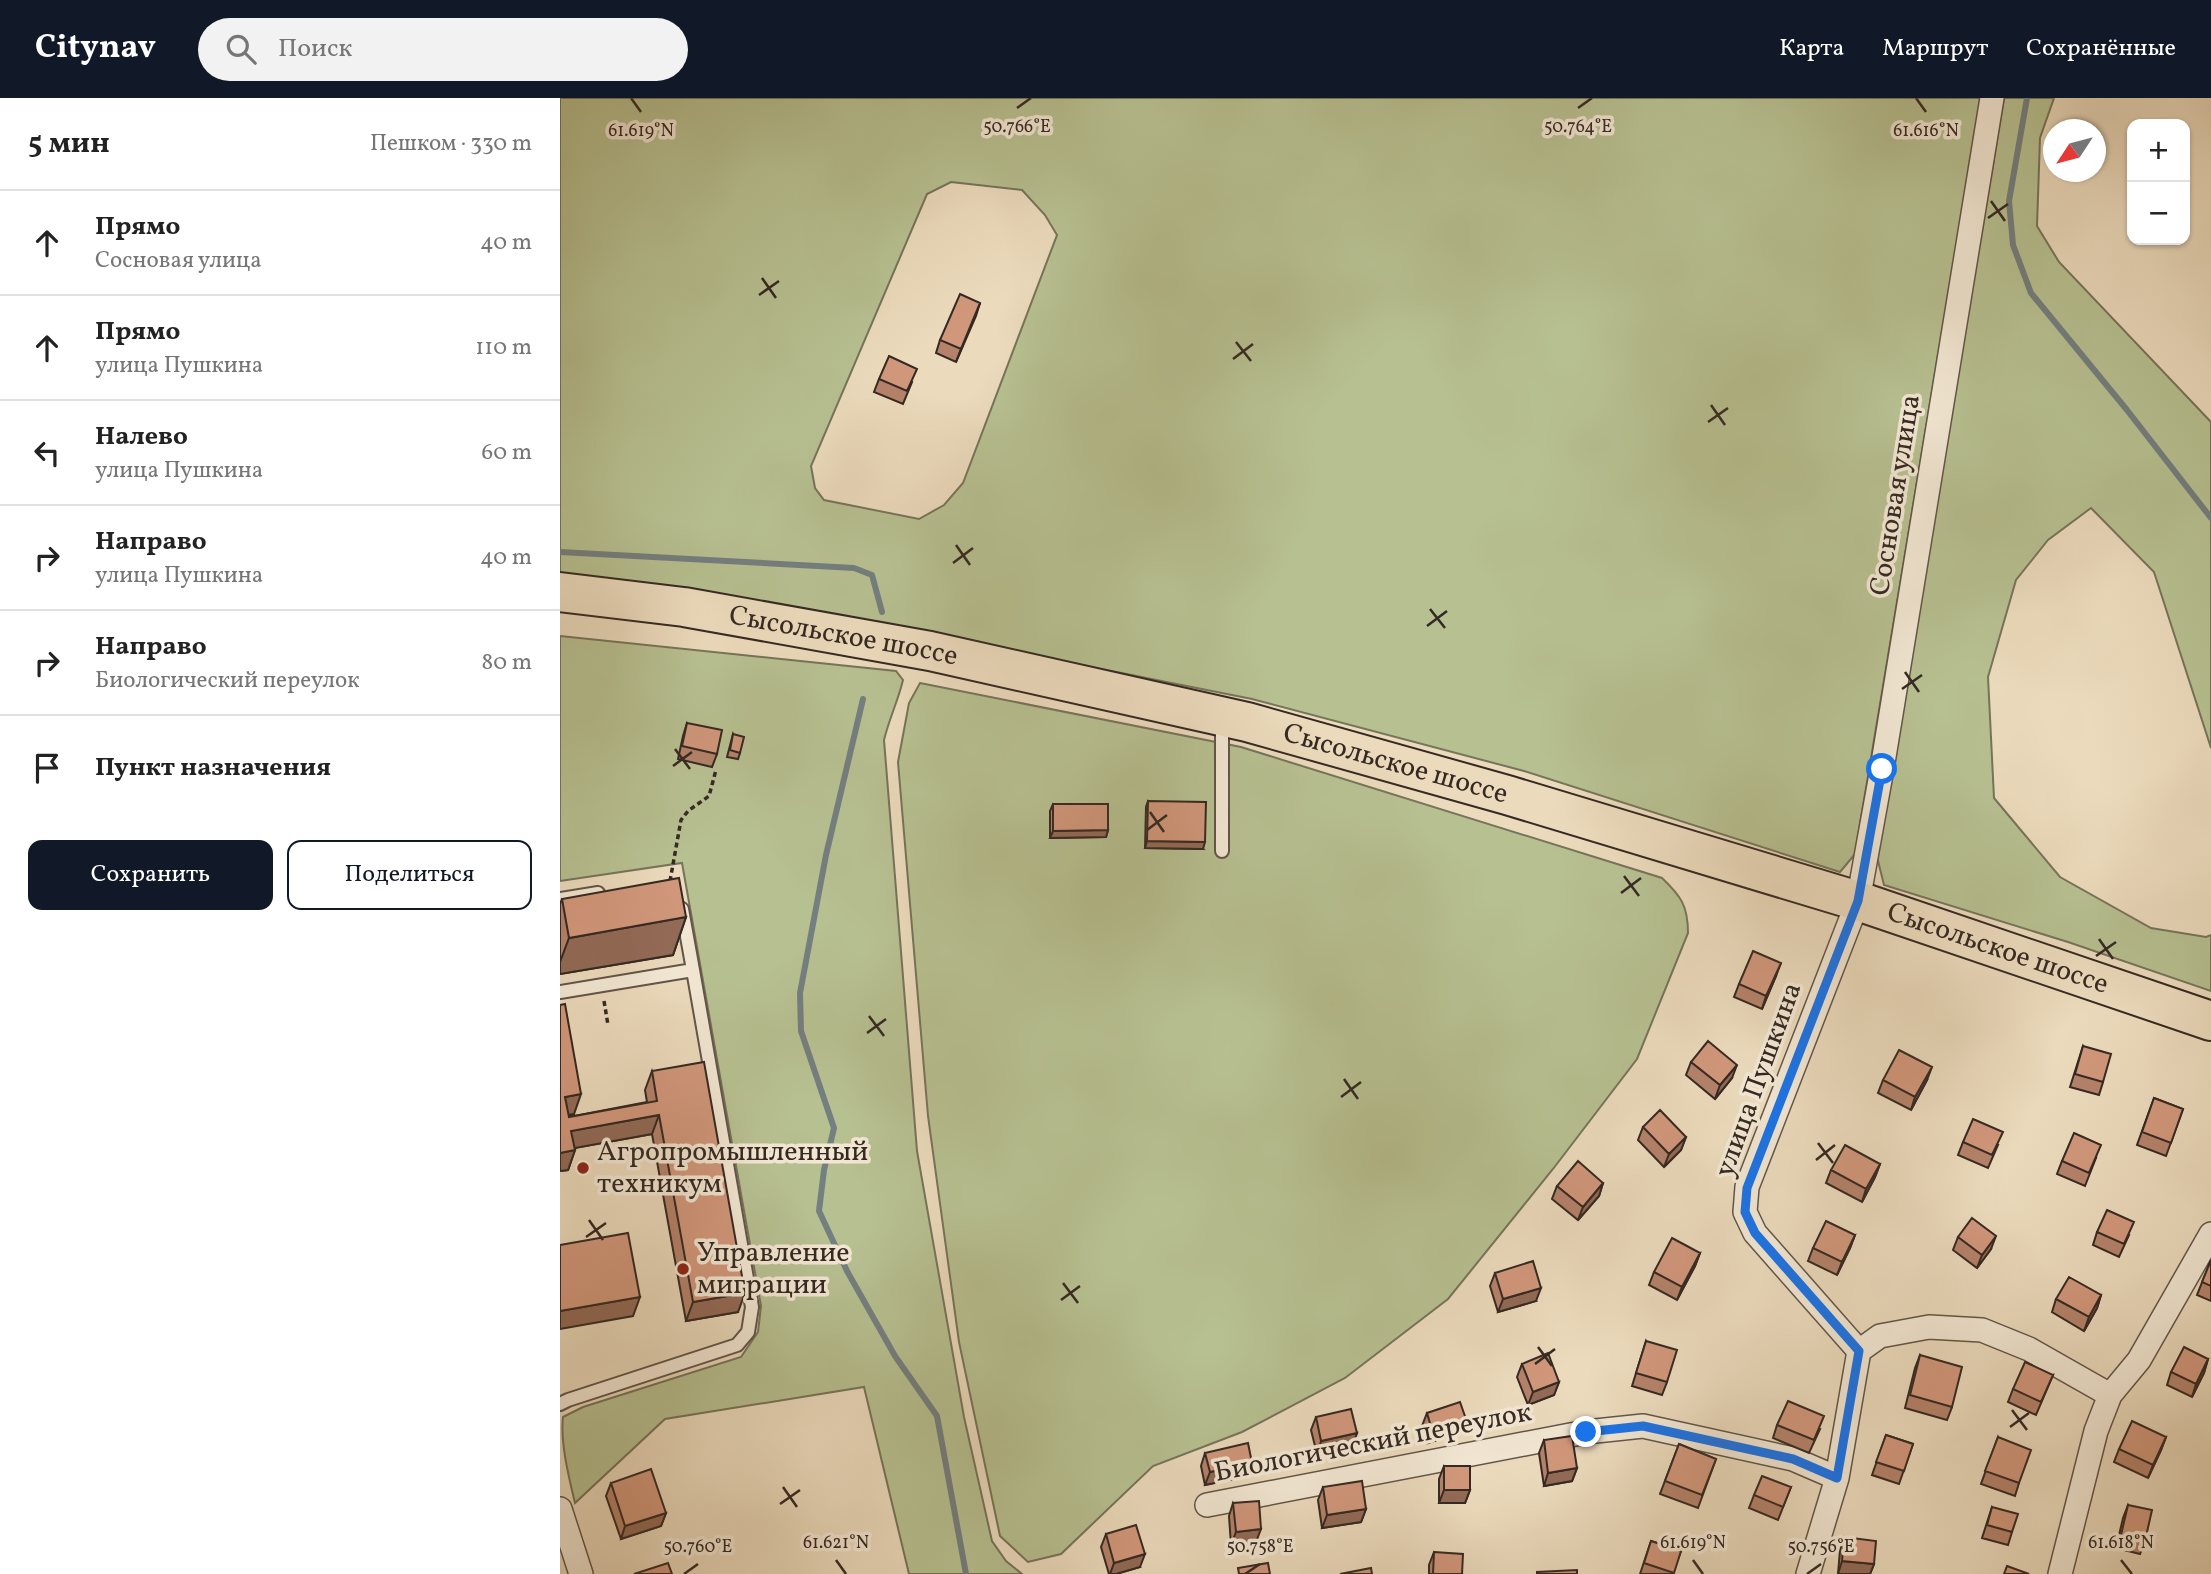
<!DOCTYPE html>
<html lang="ru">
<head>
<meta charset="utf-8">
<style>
  body { margin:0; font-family:Vollkorn,serif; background:#f2f2f2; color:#222 }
  .controls { position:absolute; right:21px; top:21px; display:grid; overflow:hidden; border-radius:14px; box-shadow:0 2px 5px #0004 }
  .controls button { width:63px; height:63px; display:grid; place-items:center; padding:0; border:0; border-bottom:2px solid #e0e0e0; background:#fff; color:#222; font:35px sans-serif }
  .compass { position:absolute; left:1483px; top:21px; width:63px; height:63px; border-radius:50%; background:#fff; box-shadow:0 2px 5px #0004; rotate:234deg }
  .stop { position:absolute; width:21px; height:21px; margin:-16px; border:5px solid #1a73e8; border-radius:50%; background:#fff }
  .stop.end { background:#1a73e8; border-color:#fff; box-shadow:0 2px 7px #0008 }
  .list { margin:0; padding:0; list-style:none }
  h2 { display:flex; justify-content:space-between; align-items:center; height:91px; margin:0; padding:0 28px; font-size:30px }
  h2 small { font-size:23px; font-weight:400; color:#767676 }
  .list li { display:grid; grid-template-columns:46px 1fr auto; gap:21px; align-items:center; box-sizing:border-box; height:105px; padding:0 28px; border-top:2px solid #e0e0e0 }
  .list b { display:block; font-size:26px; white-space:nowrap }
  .list p { margin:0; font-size:23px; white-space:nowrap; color:#767676 }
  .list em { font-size:23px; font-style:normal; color:#767676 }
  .actions { display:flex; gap:14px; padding:21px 28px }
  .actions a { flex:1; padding:16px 0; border:2px solid #111827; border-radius:14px; text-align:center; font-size:24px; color:#111827 }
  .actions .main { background:#111827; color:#fff }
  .icon { flex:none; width:38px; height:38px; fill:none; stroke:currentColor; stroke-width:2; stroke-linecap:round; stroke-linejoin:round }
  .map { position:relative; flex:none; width:1651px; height:1476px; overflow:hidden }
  header { display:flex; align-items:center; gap:42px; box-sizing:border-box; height:98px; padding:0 35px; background:#111827; color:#fff }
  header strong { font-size:33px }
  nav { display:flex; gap:38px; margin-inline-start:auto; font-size:24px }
  .search { width:490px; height:63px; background:#f2f2f2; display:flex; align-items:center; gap:18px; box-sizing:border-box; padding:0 24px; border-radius:38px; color:#767676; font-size:26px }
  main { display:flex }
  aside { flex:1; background:#fff }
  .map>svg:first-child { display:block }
</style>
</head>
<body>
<header>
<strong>Citynav</strong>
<div class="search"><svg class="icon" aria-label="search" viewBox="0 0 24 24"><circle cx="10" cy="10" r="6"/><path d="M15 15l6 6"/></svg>Поиск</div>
<nav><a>Карта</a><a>Маршрут</a><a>Сохранённые</a></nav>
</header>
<main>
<aside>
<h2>5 мин<small>Пешком · 330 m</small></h2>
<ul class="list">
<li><svg class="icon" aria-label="ahead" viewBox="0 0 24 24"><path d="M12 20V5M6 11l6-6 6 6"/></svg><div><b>Прямо</b><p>Сосновая улица</p></div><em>40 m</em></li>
<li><svg class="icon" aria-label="ahead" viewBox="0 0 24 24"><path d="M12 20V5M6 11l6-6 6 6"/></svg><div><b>Прямо</b><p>улица Пушкина</p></div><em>110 m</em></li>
<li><svg class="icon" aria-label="left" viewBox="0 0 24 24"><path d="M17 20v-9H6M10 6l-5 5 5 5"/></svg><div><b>Налево</b><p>улица Пушкина</p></div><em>60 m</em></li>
<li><svg class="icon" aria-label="right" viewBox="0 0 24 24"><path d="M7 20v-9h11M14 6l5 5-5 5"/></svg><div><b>Направо</b><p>улица Пушкина</p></div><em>40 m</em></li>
<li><svg class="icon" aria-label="right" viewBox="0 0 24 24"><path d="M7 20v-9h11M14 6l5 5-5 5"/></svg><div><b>Направо</b><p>Биологический переулок</p></div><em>80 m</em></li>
<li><svg class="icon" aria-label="arrive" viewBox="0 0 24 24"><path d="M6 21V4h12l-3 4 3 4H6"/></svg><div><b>Пункт назначения</b></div></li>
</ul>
<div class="actions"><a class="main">Сохранить</a><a>Поделиться</a></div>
</aside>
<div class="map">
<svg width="1651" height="1476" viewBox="0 0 1651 1476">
  <rect width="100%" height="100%" fill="#ebdabc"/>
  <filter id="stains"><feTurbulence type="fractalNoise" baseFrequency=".00286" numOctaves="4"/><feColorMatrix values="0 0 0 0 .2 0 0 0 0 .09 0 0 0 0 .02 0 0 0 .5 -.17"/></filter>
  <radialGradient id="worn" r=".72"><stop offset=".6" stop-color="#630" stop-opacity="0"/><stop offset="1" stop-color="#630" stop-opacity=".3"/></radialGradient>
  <path fill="#b7c091" stroke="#76745a" stroke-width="2" fill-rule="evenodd" d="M0,0H1421L1295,756L1280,774L964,673L692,601L400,543L0,478ZM391,84L462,92L485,117L497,137L403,385L384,407L359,421L264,402L255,390L251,368L367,96Z
    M1444,0H1494L1480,40L1477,128L1499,164L1651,324V650L1594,474L1531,410L1488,442L1456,482L1428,579L1434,700L1500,779L1591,830L1646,839L1651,837V893L1508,844L1324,787L1317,759Z
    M0,538L336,573L343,582C338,603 329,621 324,642L357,1053L404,1319L432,1443L446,1463L462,1476H349L304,1289L105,1321L15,1405C9,1380 0,1344 3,1319L23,1309L181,1259L198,1234L201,1208L122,765L0,783Z
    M360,585L681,649L1102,780C1121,798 1128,808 1128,835L1077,961L993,1071L888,1201L785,1280L682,1334L593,1368L501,1456L468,1464L440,1438L399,1244L368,1018L338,664L349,605Z"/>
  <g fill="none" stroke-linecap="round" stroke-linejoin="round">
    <path stroke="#747f7f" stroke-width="6" d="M1467,0L1449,103L1453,147L1471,195L1567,312L1651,420
      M0,454L294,470L312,477L322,514
      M303,601L266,757L240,895L241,933L274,1030L264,1072L259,1113L287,1173L335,1258L377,1318L406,1476"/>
    <defs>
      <path id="lane" d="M662,623V753
        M0,801L38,795
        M122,811L133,872
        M0,894L133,872L192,1209L188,1234L177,1247L8,1302L0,1306"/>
      <path id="street" d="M1299,1253L1320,1238L1369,1229L1422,1232L1469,1251L1550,1297
        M647,1407L1026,1334L1083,1328L1233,1361L1277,1380
        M0,1411L21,1476
        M1248,1476L1277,1380L1299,1253L1195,1135L1185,1114L1187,1089L1298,803L1322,671L1432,0
        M1500,1476L1536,1333L1550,1297L1579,1262L1651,1136"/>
      <g id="highway">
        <path id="s1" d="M0,494L124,509L370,553L687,624L947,697L1298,803L1651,923"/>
      </g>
    </defs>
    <use href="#lane" stroke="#625549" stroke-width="16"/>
    <use href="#street" stroke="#625549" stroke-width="26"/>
    <use href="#highway" stroke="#352923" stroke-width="42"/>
    <path stroke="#352923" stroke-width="3.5" stroke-dasharray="5 3.5" stroke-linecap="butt" d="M110,783L121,722L128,713L149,698L156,672
      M44,903L48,927"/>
    <use href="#lane" stroke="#f2e7d3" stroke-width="12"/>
    <use href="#street" stroke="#f2e7d3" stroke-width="23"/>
    <use href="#highway" stroke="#ebdabc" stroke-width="38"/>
  </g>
  <path fill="#b4826a" stroke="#352923" stroke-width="2" d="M420,205L396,264L376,255L380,242Z
    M319,281L352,284L343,306L314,294Z
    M127,625L157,656L152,669L118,661L123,638Z
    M173,636L180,655L178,661L167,659Z
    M588,703L643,751L585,750L586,709Z
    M493,706L548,732L546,739L490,740V713Z
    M2,801L126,819L113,857L0,876V806Z
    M1216,878L1202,911L1174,899L1179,886Z
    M0,907L14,1016L9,1017V1019L87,1004L85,992L92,973L178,1214L126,1223L92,1036L14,1050L15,1052L8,1072L0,1073Z
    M1523,948L1543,984L1539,997L1510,989Z
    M1131,964L1172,980L1155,1001L1126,977Z
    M1323,982H1367L1351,1012L1318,995Z
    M1594,1000L1623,1011L1606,1058L1577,1047Z
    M1083,1029L1126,1039L1121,1052L1104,1069L1078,1042Z
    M1403,1044L1438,1047L1428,1070L1398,1057Z
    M1536,1060L1525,1088L1497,1076L1502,1063Z
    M1320,1066L1315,1079L1302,1104L1266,1085L1271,1072Z
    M1043,1085L1039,1098L1018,1122L992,1101L997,1088Z
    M1537,1134L1569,1137L1559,1159L1533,1147Z
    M1295,1137L1290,1150L1277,1177L1248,1163L1253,1150Z
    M1398,1139L1431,1151L1417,1170L1393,1152Z
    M1140,1155L1135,1168L1117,1202L1089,1187L1094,1174Z
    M1651,1162V1203L1637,1197Z
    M935,1175L976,1203L938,1214L930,1188Z
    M1541,1197L1537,1210L1524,1233L1492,1214L1496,1201Z
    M1086,1243L1107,1284L1102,1297L1072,1288Z
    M1360,1257L1392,1309L1387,1322L1345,1310L1355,1270Z
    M1648,1261L1644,1275L1632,1299L1607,1287L1611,1274Z
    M962,1266L999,1284L994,1297L968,1307L957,1279Z
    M1493,1277L1476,1317L1448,1304L1453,1291Z
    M867,1315L901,1334L868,1345L862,1328Z
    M756,1319L797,1335L792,1348L757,1356L751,1332Z
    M1217,1327L1260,1331L1249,1355L1213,1340Z
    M1326,1337L1353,1346L1339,1386L1312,1377Z
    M1438,1339L1459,1385L1455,1398L1421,1386Z
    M1606,1339L1601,1352L1588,1380L1554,1364L1559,1351Z
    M984,1342L1017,1370L1012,1383L984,1388L979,1355Z
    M1119,1346L1156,1361L1138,1410L1100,1396Z
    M645,1355L688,1378L645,1387L641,1368Z
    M884,1368L910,1392L905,1405H879V1381Z
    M51,1385L106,1415L101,1428L61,1441L46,1398Z
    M763,1389L806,1411L801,1424L762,1430L758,1402Z
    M1231,1389L1218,1422L1189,1410L1194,1397Z
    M673,1405L696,1444L671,1447L669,1418Z
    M1568,1407L1585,1443L1580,1456L1556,1450L1563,1420Z
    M1432,1409L1452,1434L1448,1447L1422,1440Z
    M546,1436L580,1469L556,1476H549L541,1449Z
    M1284,1439L1314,1466L1310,1476H1278L1280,1452Z
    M1091,1443L1121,1453L1113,1476H1080Z
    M874,1454L902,1476H869V1467Z"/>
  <path fill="#926a56" stroke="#352923" stroke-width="2" d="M420,205L416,218L396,264L401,251Z
    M548,732L546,739L490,740L493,733Z
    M587,743L645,744L643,751L585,750Z
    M126,819L113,857L0,876V864L9,840Z
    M1221,865L1216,878L1202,911L1206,898Z
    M1177,967L1172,980L1155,1001L1160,987Z
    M1372,969L1367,982L1351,1012L1355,999Z
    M21,996L14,1016L0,1018L5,999Z
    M99,1017L92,1036L4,1052L11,1033Z
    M1126,1039L1121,1052L1104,1069L1109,1056Z
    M15,1052L8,1072L0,1073V1055Z
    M1320,1066L1315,1079L1302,1104L1306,1091Z
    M1043,1085L1039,1098L1018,1122L1023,1109Z
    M1295,1137L1290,1150L1277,1177L1282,1164Z
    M1436,1138L1431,1151L1417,1170L1422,1157Z
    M1140,1155L1135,1168L1117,1202L1122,1189Z
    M981,1190L976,1203L938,1214L943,1201Z
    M185,1195L178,1214L126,1223L133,1204Z
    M1541,1197L1537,1210L1524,1233L1529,1219Z
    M80,1199L73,1218L0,1231V1213Z
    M1648,1261L1644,1275L1632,1299L1636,1286Z
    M999,1284L994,1297L968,1307L973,1294Z
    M906,1321L901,1334L868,1345L872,1332Z
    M797,1335L792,1348L757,1356L761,1343Z
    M1606,1339L1601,1352L1588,1380L1593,1367Z
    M692,1365L688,1378L645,1387L650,1374Z
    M1017,1370L1012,1383L984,1388L988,1375Z
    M884,1392H910L905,1405H879Z
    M806,1411L801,1424L762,1430L767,1417Z
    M106,1415L101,1428L61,1441L65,1428Z
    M701,1431L696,1444L671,1447L676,1434Z
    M585,1456L580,1469L556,1476H550L554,1465Z
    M1282,1463L1314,1466L1310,1476H1278Z"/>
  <path fill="#d1977b" stroke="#352923" stroke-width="2" d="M400,196L420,205L401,251L380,242Z
    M329,258L357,271L347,293L319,281Z
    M127,625L162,632L157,656L122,648Z
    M173,636L184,639L180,655L170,652Z
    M588,703L646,704L645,744L587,743Z
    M493,706H548V732L493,733Z
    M119,780L126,819L9,840L2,801Z
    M1193,853L1221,865L1206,898L1179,886Z
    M5,906L21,996L5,999L9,1019L97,1003L92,973L144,964L185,1195L133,1204L99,1017L11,1033L15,1052L0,1055V907Z
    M1148,943L1177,967L1160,987L1131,964Z
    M1523,948L1551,956L1543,984L1515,976Z
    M1339,952L1372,969L1355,999L1323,982Z
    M1594,1000L1623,1011L1611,1045L1582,1034Z
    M1100,1012L1126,1039L1109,1056L1083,1029Z
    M1413,1021L1443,1034L1432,1057L1403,1044Z
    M1514,1035L1541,1047L1529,1075L1502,1063Z
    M1285,1047L1320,1066L1306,1091L1271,1072Z
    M1018,1063L1043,1085L1023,1109L997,1088Z
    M1547,1112L1574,1124L1564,1146L1537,1134Z
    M1412,1120L1436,1138L1422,1157L1398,1139Z
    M1266,1123L1295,1137L1282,1164L1253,1150Z
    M68,1135L80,1199L0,1213V1147Z
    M1112,1140L1140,1155L1122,1189L1094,1174Z
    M1651,1162V1188L1642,1184Z
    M973,1163L981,1190L943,1201L935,1175Z
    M1509,1179L1541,1197L1529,1219L1496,1201Z
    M1086,1243L1117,1252L1107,1284L1076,1275Z
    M1624,1249L1648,1261L1636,1286L1611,1274Z
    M988,1255L999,1284L973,1294L962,1266Z
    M1360,1257L1402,1269L1392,1309L1350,1297Z
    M1465,1264L1493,1277L1481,1304L1453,1291Z
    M1228,1303L1264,1318L1254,1342L1217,1327Z
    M900,1304L906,1321L872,1332L867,1315Z
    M791,1311L797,1335L761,1343L756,1319Z
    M1572,1323L1606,1339L1593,1367L1559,1351Z
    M1326,1337L1353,1346L1344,1373L1316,1364Z
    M1012,1338L1017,1370L988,1375L984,1342Z
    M1438,1339L1471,1352L1459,1385L1425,1373Z
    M688,1345L692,1365L650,1374L645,1355Z
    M1119,1346L1156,1361L1142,1397L1105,1383Z
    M884,1368H910V1392H884Z
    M91,1371L106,1415L65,1428L51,1385Z
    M1202,1378L1231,1389L1223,1409L1194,1397Z
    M802,1383L806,1411L767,1417L763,1389Z
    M699,1403L701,1431L676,1434L673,1405Z
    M1568,1407L1592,1412L1585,1443L1561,1437Z
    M1432,1409L1458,1416L1452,1434L1427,1427Z
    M576,1427L585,1456L554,1465L546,1436Z
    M1284,1439L1316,1443L1314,1466L1282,1463Z
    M1091,1443L1121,1453L1114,1475L1084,1465Z
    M874,1454L903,1456L902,1476H873Z
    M108,1465L112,1476H74Z
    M708,1465L710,1476H679L678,1470Z
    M1447,1468L1469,1476H1444Z
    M811,1470L812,1476H780Z
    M1017,1472V1476H977V1474Z"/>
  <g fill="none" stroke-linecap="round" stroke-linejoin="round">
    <path stroke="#1a73e8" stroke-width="9" d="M1026,1334L1083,1328L1233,1361L1277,1380L1299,1253L1195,1135L1185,1114L1187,1090L1298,803L1322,671"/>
  </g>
  <path fill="none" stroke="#352923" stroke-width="2.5" d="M71,0L81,14M1356,0L1366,14M457,10L471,0M1018,10L1032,0M1431,103L1445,123M1428,120L1448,106M202,180L216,200M199,197L219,183M676,244L691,263M673,261L693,246M1151,307L1165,327M1148,324L1168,310M396,447L410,467M393,465L413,450M870,511L885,530M867,528L887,513M1345,574L1359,594M1342,591L1362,577M115,651L130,671M113,668L132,654M590,714L604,734M587,732L607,717M1064,778L1079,798M1061,795L1081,780M1539,841L1553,861M1536,858L1556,844M309,918L324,938M307,935L326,921M784,981L798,1001M781,999L801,984M1258,1045L1273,1065M1256,1062L1275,1047M29,1122L43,1142M26,1139L46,1125M503,1185L518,1205M501,1202L520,1188M978,1249L992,1268M975,1266L995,1251M1452,1312L1467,1332M1450,1329L1469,1315M223,1389L237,1409M220,1406L240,1392M276,1462L286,1476M1133,1462L1143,1476M1561,1462L1572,1476M124,1476L138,1466M685,1476L700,1466M1247,1476L1261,1466"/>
  <g fill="#8f2418" stroke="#f2e7d3" stroke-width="2.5">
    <circle cx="23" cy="1070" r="7"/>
    <circle cx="123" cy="1171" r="7"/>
  </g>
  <g text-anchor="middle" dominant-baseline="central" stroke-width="7" stroke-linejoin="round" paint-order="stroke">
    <g font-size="28" fill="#352923" stroke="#f2e7d3">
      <text transform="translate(1336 397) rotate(-81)">Сосновая улица</text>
      <text stroke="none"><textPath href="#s1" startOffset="287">Сысольское шоссе</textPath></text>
      <text stroke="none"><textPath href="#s1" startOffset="854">Сысольское шоссе</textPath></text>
      <text stroke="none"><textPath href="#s1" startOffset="1484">Сысольское шоссе</textPath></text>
      <text transform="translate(1199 982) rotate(-70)">улица Пушкина</text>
      <text transform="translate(813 1345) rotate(-11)">Биологический переулок</text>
    </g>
    <g font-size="28" fill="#352923" stroke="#f2e7d3" text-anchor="start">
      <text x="37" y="1054">Агропромышленный<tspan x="37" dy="32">техникум</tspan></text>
      <text x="137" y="1155">Управление<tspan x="137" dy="32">миграции</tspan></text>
    </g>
  </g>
  <g font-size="18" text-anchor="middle" fill="#352923" stroke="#f2e7d3" stroke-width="7" stroke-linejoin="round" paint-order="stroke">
    <text x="457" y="34">50.766°E</text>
    <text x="1018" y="34">50.764°E</text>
    <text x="81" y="38">61.619°N</text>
    <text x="1366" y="38">61.616°N</text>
    <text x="276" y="1450">61.621°N</text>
    <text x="1133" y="1450">61.619°N</text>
    <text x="1561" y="1450">61.618°N</text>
    <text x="138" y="1454">50.760°E</text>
    <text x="700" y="1454">50.758°E</text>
    <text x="1261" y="1454">50.756°E</text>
  </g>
  <rect width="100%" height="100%" filter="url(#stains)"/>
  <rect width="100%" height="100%" fill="url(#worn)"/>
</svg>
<div class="controls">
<button>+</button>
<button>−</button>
</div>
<svg class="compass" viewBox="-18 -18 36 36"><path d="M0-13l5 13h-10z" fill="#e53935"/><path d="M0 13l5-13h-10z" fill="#767676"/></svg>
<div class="stop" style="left:1322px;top:671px"></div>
<div class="stop end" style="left:1026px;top:1334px"></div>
</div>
</main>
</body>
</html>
